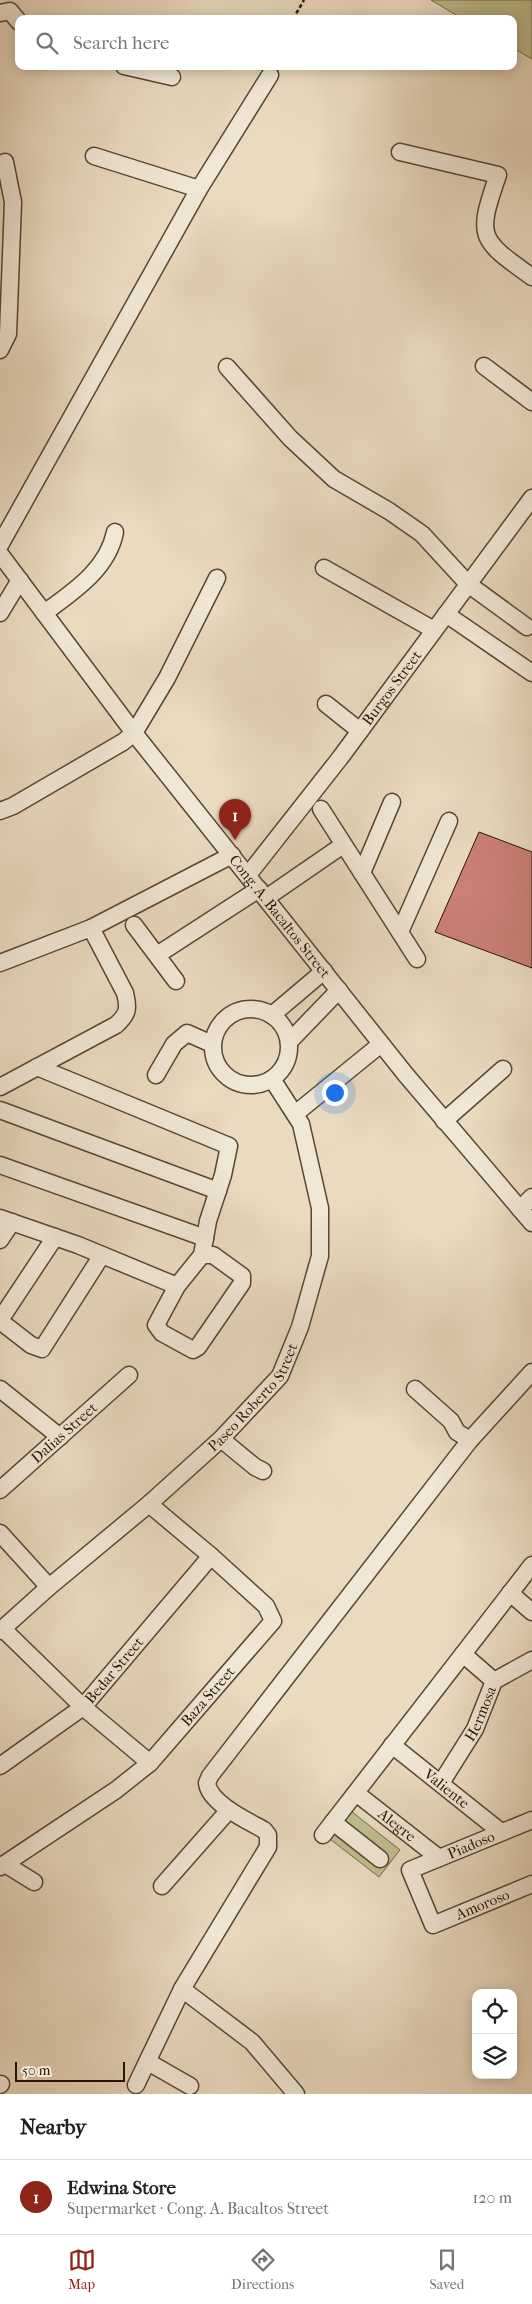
<!DOCTYPE html>
<html lang="en">
<head>
<meta charset="utf-8">
<style>
  body { margin:0; font-family:"IM FELL French Canon",serif; background:#f2f2f2; color:#202124 }
  .controls { position:absolute; right:15px; bottom:15px; display:grid; overflow:hidden; border-radius:10px; box-shadow:0 2px 12px #0003 }
  .controls button { width:45px; height:45px; display:grid; place-items:center; padding:0; border:0; border-bottom:1px solid #e0e0e0; background:#fff; color:#202124; font:25px sans-serif }
  .scale { position:absolute; left:15px; bottom:12px; width:110px; box-sizing:border-box; padding-left:5px; border:2px solid #251606; border-top:0; font-size:14px; line-height:18px; white-space:nowrap; color:#251606; -webkit-text-stroke:4px #f1e7d6; paint-order:stroke }
  .you { position:absolute; left:334px; top:1092px; width:18px; height:18px; margin:-12px; border:4px solid #fff; border-radius:50%; background:#1a73e8; box-shadow:0 0 0 8px #1a73e833 }
  .badge { display:grid; place-items:center; width:32px; height:32px; border-radius:50%; background:#8f2418; color:#fff; font-size:16px; font-weight:700 }
  .pin { position:absolute; translate:-50% -41px; filter:drop-shadow(0 1px 2px #0008) }
  .pin::after { content:''; position:absolute; top:26px; width:18px; height:15px; background:inherit; clip-path:polygon(0 0,100% 0,50% 100%) }
  .list { margin:0; padding:0; list-style:none }
  h2 { display:flex; justify-content:space-between; align-items:center; height:65px; margin:0; padding:0 20px; font-size:21px }
  h2 small { font-size:16px; font-weight:400; color:#757577 }
  .list li { display:grid; grid-template-columns:32px 1fr auto; gap:15px; align-items:center; box-sizing:border-box; height:75px; padding:0 20px; border-top:1px solid #e0e0e0 }
  .list b { display:block; font-size:19px; white-space:nowrap }
  .list p { margin:0; font-size:16px; white-space:nowrap; color:#757577 }
  .list em { font-size:16px; font-style:normal; color:#757577 }
  .icon { flex:none; width:28px; height:28px; fill:none; stroke:currentColor; stroke-width:2; stroke-linecap:round; stroke-linejoin:round }
  .map { position:relative; flex:none; width:532px; height:2094px; overflow:hidden }
  .search { position:absolute; background:#fff; box-shadow:0 2px 12px #0003; left:15px; right:15px; top:15px; height:55px; display:flex; align-items:center; gap:12px; box-sizing:border-box; padding:0 18px; border-radius:10px; color:#757577; font-size:19px }
  .sheet { height:140px; background:#fff }
  nav { display:flex; justify-content:space-around; align-items:center; box-sizing:border-box; height:70px; border-top:1px solid #e0e0e0; background:#fff; font-size:14px; color:#757577 }
  nav a { display:grid; justify-items:center; gap:2px }
  nav .on { color:#8f2418 }
  .map>svg:first-child { display:block }
</style>
</head>
<body>
<div class="map">
<svg width="532" height="2094" viewBox="0 0 532 2094">
  <rect width="100%" height="100%" fill="#eadac0"/>
  <filter id="stains"><feTurbulence type="fractalNoise" baseFrequency=".004" numOctaves="4"/><feColorMatrix values="0 0 0 0 .2 0 0 0 0 .09 0 0 0 0 .02 0 0 0 .5 -.17"/></filter>
  <radialGradient id="worn" r=".72"><stop offset=".6" stop-color="#630" stop-opacity="0"/><stop offset="1" stop-color="#630" stop-opacity=".3"/></radialGradient>
  <path fill="#bfbd8d" stroke="#726a4a" d="M431,0H532V59L513,48V19H463Z
    M351,1811L400,1850L379,1877L330,1839Z"/>
  <path fill="#cb7f77" stroke="#251606" d="M479,832L532,852V968L435,932Z"/>
  <g fill="none" stroke-linecap="round" stroke-linejoin="round">
    <defs>
      <g id="minor">
        <path d="M0,13L10,11L19,22"/>
        <path d="M124,66L172,77"/>
        <path d="M400,152L498,175C476,238 479,239 532,277"/>
        <path d="M94,156L199,189"/>
        <path d="M0,350L8,334L13,202L5,162"/>
        <path d="M484,366L532,402"/>
        <path d="M227,367L290,438L334,479L389,511L422,534L468,584L527,627"/>
        <path d="M0,545L199,189L270,75"/>
        <path id="s1" d="M0,554L134,733L406,1075L532,1223"/>
        <path d="M324,568L434,630"/>
        <path d="M0,613L20,580"/>
        <path d="M44,613C73,592 108,569 115,532"/>
        <path d="M446,614L532,673"/>
        <path d="M326,704L360,731"/>
        <path d="M321,809L417,959"/>
        <path d="M0,811L13,806L123,742L134,733L167,678L217,578"/>
        <path d="M362,873L392,802"/>
        <path id="s2" d="M248,875L340,758L532,498"/>
        <path d="M266,898L343,845"/>
        <path d="M134,925L176,981"/>
        <path d="M400,932L449,821"/>
        <path d="M157,955L259,889"/>
        <path d="M0,963L91,928L232,855"/>
        <circle cx="251" cy="1047" r="38"/>
        <path d="M272,1015L324,971"/>
        <path d="M289,1042L339,990"/>
        <path d="M37,1067L229,1146L223,1175L208,1221L202,1255L177,1286L156,1325L162,1333L193,1350L198,1347L242,1283V1276L213,1255H202"/>
        <path d="M156,1075L174,1044L187,1033L212,1044"/>
        <path d="M0,1087L116,1025C128,1014 129,1009 125,993L91,928"/>
        <path d="M0,1110L218,1191"/>
        <path d="M295,1114L381,1044"/>
        <path d="M444,1121L503,1069"/>
        <path d="M0,1165L205,1238"/>
        <path d="M520,1209L532,1197"/>
        <path d="M0,1218L78,1245L177,1286"/>
        <path d="M0,1240L12,1222"/>
        <path d="M0,1320L55,1237"/>
        <path d="M0,1321L31,1345L42,1349L102,1255"/>
        <path d="M0,1389L60,1437"/>
        <path d="M415,1389L451,1421L457,1432L470,1440"/>
        <path d="M221,1439L255,1467L263,1471"/>
        <path id="s3" d="M0,1490L129,1375"/>
        <path d="M0,1533L49,1587"/>
        <path d="M510,1593L532,1612"/>
        <path d="M3,1629L83,1707L150,1763"/>
        <path id="s4" d="M0,1631L49,1587L149,1504L221,1439L280,1376L300,1327L320,1256V1208L301,1124L272,1079"/>
        <path d="M463,1654L494,1681"/>
        <path id="s5" d="M392,1745L501,1832"/>
        <path id="s6" d="M0,1766L83,1707L211,1556"/>
        <path id="s7" d="M441,1783L475,1729L494,1681L532,1660"/>
        <path id="s8" d="M356,1793L439,1858"/>
        <path id="s9" d="M532,1820L410,1870L433,1925L532,1884"/>
        <path d="M333,1822L380,1859"/>
        <path d="M323,1835L532,1565"/>
        <path d="M5,1864L34,1882"/>
        <path id="s10" d="M0,1867L116,1790L150,1763L273,1621L266,1606L211,1556L149,1504"/>
        <path d="M162,1886L229,1810"/>
        <path d="M182,1989L252,2042L296,2094"/>
        <path d="M148,2062L190,2086"/>
        <path d="M0,2085L1,2084"/>
        <path d="M136,2085L182,1989L268,1847V1835L264,1830C248,1821 209,1803 207,1783L210,1776L470,1440L532,1372"/>
      </g>
    </defs>
    <use href="#minor" stroke="#564734" stroke-width="19"/>
    <path stroke="#251606" stroke-width="2.5" stroke-dasharray="4 2.5" stroke-linecap="butt" d="M293,19L304,0"/>
    <use href="#minor" stroke="#f1e7d6" stroke-width="16"/>
  </g>
  <g text-anchor="middle" dominant-baseline="central" stroke-width="4" stroke-linejoin="round" paint-order="stroke">
    <g font-size="15" fill="#251606" stroke="#f1e7d6">
      <text stroke="none"><textPath href="#s2" startOffset="236">Burgos Street</textPath></text>
      <text stroke="none"><textPath href="#s1" startOffset="458">Cong. A. Bacaltos Street</textPath></text>
      <text stroke="none"><textPath href="#s4" startOffset="346">Paseo Roberto Street</textPath></text>
      <text stroke="none"><textPath href="#s3" startOffset="86">Dalias Street</textPath></text>
      <text stroke="none"><textPath href="#s6" startOffset="150">Bedar Street</textPath></text>
      <text stroke="none"><textPath href="#s10" startOffset="271">Baza Street</textPath></text>
      <text stroke="none"><textPath href="#s7" startOffset="80">Hermosa</textPath></text>
      <text stroke="none"><textPath href="#s5" startOffset="70">Valiente</textPath></text>
      <text stroke="none"><textPath href="#s8" startOffset="52">Alegre</textPath></text>
      <text transform="translate(471 1845) rotate(-23)">Piadoso</text>
      <text stroke="none"><textPath href="#s9" startOffset="245">Amoroso</textPath></text>
    </g>
  </g>
  <rect width="100%" height="100%" filter="url(#stains)"/>
  <rect width="100%" height="100%" fill="url(#worn)"/>
</svg>
<div class="controls">
<button><svg class="icon" aria-label="locate" viewBox="0 0 24 24"><circle cx="12" cy="12" r="6"/><path d="M12 2v4M12 18v4M2 12h4M18 12h4"/></svg></button>
<button><svg class="icon" aria-label="layers" viewBox="0 0 24 24"><path d="M12 4l9 5-9 5-9-5zM3 14l9 5 9-5"/></svg></button>
</div>
<div class="scale">50 m</div>
<div class="you"></div>
<div class="pin badge" style="left:235px;top:840px">1</div>
<div class="search"><svg class="icon" aria-label="search" viewBox="0 0 24 24"><circle cx="10" cy="10" r="6"/><path d="M15 15l6 6"/></svg>Search here</div>
</div>
<section class="sheet">
<h2>Nearby<small></small></h2>
<ul class="list">
<li><span class="badge">1</span><div><b>Edwina Store</b><p>Supermarket · Cong. A. Bacaltos Street</p></div><em>120 m</em></li>
</ul>
</section>
<nav>
<a class="on"><svg class="icon" aria-label="map" viewBox="0 0 24 24"><path d="M3 6l6-2 6 2 6-2v14l-6 2-6-2-6 2zM9 4v14M15 6v14"/></svg>Map</a>
<a><svg class="icon" aria-label="directions" viewBox="0 0 24 24"><path d="M12 3l9 9-9 9-9-9zM9 14v-3h6M13 9l2 2-2 2"/></svg>Directions</a>
<a><svg class="icon" aria-label="saved" viewBox="0 0 24 24"><path d="M7 4h10v16l-5-4-5 4z"/></svg>Saved</a>
</nav>
</body>
</html>
